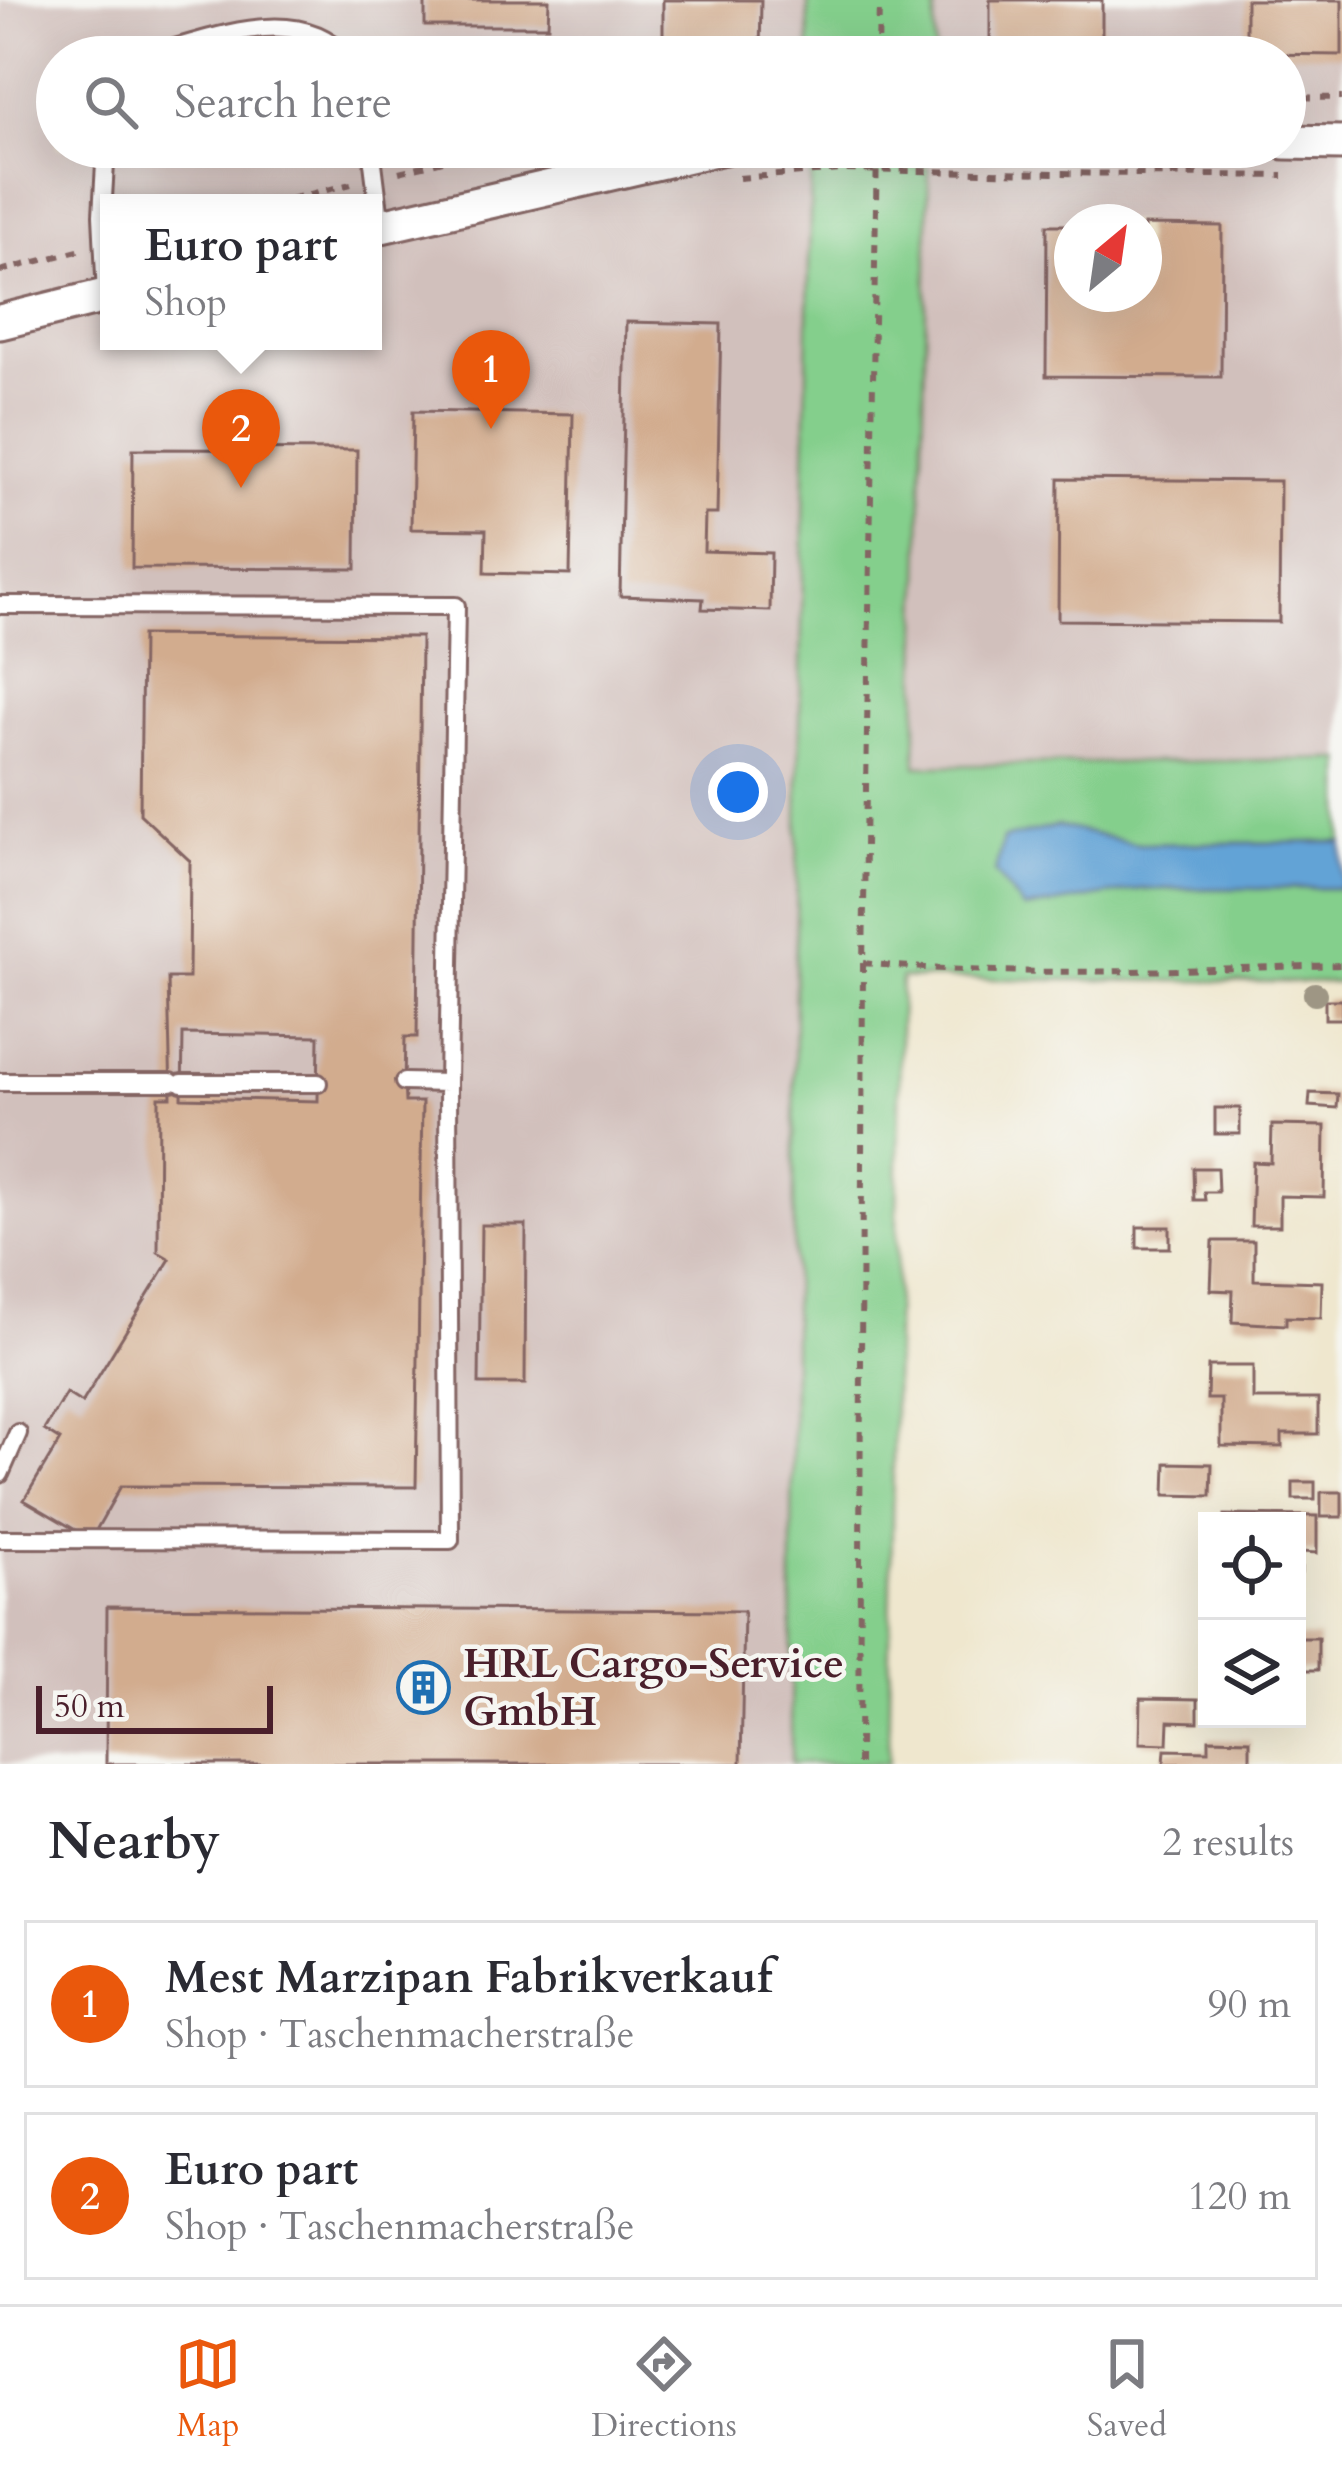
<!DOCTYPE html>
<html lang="en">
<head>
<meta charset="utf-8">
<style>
  body { margin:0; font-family:Cardo,serif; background:#f2f2f3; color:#2b2b33 }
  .controls { position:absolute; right:36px; bottom:36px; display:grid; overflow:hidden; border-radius:0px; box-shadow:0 12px 48px #0002 }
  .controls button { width:108px; height:108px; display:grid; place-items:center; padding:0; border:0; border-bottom:3px solid #e1e1e2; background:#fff; color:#2b2b33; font:60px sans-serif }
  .compass { position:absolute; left:1054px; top:204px; width:108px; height:108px; border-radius:50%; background:#fff; box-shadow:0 12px 48px #0002; rotate:29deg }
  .scale { position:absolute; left:36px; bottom:30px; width:237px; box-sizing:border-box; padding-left:12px; border:6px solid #4a1f2b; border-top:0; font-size:33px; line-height:42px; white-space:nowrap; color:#4a1f2b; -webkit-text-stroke:9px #f6f6f2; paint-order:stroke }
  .you { position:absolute; left:738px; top:792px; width:42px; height:42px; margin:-30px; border:9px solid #fff; border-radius:50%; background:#1a73e8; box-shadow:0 0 0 18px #1a73e833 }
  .badge { display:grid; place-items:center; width:78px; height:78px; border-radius:50%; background:#ea580c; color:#fff; font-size:39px; font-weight:700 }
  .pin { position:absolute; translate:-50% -99px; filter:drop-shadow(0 3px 6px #0008) }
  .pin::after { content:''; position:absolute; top:63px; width:42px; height:36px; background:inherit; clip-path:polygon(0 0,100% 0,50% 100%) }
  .popup { position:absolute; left:100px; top:194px; width:282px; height:156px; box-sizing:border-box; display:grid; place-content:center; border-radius:0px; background:#fff; filter:drop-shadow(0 3px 9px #0005); font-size:39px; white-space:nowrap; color:#7c7c81 }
  .popup b { font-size:45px; color:#2b2b33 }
  .popup::after { content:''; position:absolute; left:50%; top:100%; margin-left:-24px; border:24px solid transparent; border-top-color:#fff }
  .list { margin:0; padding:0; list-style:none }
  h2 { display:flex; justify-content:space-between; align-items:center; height:156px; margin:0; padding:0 48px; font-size:51px }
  h2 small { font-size:39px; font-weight:400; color:#7c7c81 }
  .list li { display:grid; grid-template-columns:78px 1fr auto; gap:36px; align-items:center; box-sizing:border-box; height:168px; margin:0 24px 24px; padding:0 24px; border:3px solid #e1e1e2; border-radius:0px }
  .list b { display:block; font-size:45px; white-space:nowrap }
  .list p { margin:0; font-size:39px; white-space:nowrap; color:#7c7c81 }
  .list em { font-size:39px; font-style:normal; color:#7c7c81 }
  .icon { flex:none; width:66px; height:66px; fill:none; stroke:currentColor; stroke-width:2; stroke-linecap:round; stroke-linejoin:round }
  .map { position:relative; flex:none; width:1342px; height:1764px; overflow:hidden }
  .search { position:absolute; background:#fff; box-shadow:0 12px 48px #0002; left:36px; right:36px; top:36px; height:132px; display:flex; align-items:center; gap:30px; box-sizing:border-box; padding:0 42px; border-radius:66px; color:#7c7c81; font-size:45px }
  .sheet { height:540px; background:#fff }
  nav { display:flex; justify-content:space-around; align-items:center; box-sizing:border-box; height:168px; border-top:3px solid #e1e1e2; background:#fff; font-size:33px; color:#7c7c81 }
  nav a { display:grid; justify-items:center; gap:6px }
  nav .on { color:#ea580c }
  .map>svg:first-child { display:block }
</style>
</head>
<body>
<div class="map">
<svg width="1342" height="1764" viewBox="0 0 1342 1764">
  <rect width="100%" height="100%" fill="#f6f6f2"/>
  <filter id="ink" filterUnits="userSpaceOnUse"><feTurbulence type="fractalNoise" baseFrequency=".00833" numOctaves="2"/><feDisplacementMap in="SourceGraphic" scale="24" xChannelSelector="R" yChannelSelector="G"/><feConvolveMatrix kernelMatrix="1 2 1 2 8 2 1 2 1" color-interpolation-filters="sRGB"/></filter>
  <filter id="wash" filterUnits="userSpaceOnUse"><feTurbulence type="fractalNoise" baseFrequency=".004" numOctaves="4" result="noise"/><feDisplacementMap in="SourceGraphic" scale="48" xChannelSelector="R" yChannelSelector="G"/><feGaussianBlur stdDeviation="2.7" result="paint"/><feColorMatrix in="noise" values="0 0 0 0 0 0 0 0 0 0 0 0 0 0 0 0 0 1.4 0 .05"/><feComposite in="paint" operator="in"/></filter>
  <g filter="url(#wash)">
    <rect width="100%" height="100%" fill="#efe7ce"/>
    <path fill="#d1c0bc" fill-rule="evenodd" d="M0,0H808L809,57H57V147H1285V57H935V0H1342V759L916,766L929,168L811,165L795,975L791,1764H0ZM109,203H373V341H109ZM1072,222H1144V294H1072Z"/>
    <path fill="#84cf8c" stroke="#67775c" stroke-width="3" d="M808,0H935V57H809Z
      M811,164L929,168L916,766L1342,759V842L1137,844L1057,826L1025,908L1141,889L1342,888V983L901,978L888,1764H791L795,975Z"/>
    <path fill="#62a3d6" stroke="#566180" stroke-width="3" d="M1058,826L1137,844L1342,842V888L1141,889L1024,909L995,873L1003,839Z"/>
    <g id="blocks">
      <path fill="#d2ac8e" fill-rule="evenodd" d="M425,0H549L548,26H425Z
        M663,0H761L760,57H663Z
        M990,0H1102V54L990,53Z
        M1246,0H1342V55L1246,54Z
        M1047,225H1072V294H1144V225L1222,226L1221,377L1046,376Z
        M626,322L721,324L717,514H705L704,551L771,553L770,611L702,609L703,599L620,596Z
        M413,411L573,414L570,575L485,573L486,530L411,529Z
        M133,449L357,450L356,569L132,568Z
        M1059,479L1280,481L1279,622L1058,620Z
        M142,635L421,637L417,1037H405L404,1082L405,1102H422L416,1487L121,1486L91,1539L24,1500L60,1440L44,1430L66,1393L82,1403L170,1259L158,1252L159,1097H171L168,978H189L190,861L140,814ZM183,1034L319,1036L318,1101L182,1098Z
        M1325,1000H1342V1019H1325Z
        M1310,1093L1338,1094L1337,1108L1309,1106Z
        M1215,1108H1240V1134H1215Z
        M1272,1125L1325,1126L1324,1197L1280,1196V1226H1251L1253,1162L1271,1163Z
        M1193,1168H1217L1218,1192H1204L1205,1200H1194Z
        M481,1225H526L525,1384H479Z
        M1137,1227H1170V1248H1137Z
        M1213,1241H1254V1280L1322,1282L1321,1318L1286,1317V1325L1232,1322L1233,1291L1211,1290Z
        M1208,1366H1253V1399H1318V1434H1282V1447L1221,1446V1399H1207Z
        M1166,1463L1212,1464L1211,1496L1165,1495Z
        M1293,1482H1315V1499H1293Z
        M1321,1492H1342V1517H1321Z
        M1225,1515L1317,1516V1553L1301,1552V1573H1297V1521H1225Z
        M107,1607L744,1611L741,1764H106Z
        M1297,1638H1318V1670H1297Z
        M1141,1698L1198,1699V1722L1169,1721L1168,1744L1140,1743Z
        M1209,1739L1250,1740V1764H1164L1165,1750L1209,1751Z"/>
    </g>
  </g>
  <g filter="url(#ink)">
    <use href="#blocks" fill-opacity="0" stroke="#846564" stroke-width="3"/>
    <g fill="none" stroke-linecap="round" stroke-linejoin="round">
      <defs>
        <path id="service" d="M154,57L160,52C218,37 299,3 347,57
          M371,147L381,227
          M106,296L102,215L106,147
          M0,605L456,606L448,1083
          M0,1082H171
          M182,1083H318
          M0,1474L18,1433
          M0,1539L450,1540L448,1083L404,1082"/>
        <path id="minor" d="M1285,142L1342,143
          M373,228L724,147
          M0,322L109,295"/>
      </defs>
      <use href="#service" stroke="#846564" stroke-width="22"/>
      <use href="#minor" stroke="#846564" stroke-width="39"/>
      <path stroke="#846564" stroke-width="6" stroke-dasharray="9 9" stroke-linecap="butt" d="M878,57L879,0
        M1285,97L1342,98
        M399,172L500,147
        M739,178L841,170L1283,176
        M274,203L351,184
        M0,271L82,250
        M863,963C1022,979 1182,969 1342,965
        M859,1764L863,963L877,147"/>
      <use href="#service" stroke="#fff" stroke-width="16"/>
      <use href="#minor" stroke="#fff" stroke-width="33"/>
    </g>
    <circle fill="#9e9684" cx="1315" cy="994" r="12"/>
  </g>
  <defs>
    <symbol id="building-ring" viewBox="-11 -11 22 22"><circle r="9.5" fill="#f6f6f2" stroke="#1f6fb2" stroke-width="1.5"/><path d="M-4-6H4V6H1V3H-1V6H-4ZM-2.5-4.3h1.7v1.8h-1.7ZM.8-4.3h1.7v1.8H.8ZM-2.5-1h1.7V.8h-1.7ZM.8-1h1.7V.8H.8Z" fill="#1f6fb2"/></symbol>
  </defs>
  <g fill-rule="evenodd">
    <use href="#building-ring" x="394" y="1658" width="59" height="59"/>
  </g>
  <g text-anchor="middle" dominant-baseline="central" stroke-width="9" stroke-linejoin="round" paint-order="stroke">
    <g font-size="42" font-weight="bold" fill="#4a1f2b" stroke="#f6f6f2" text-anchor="start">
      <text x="463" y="1663">HRL Cargo-Service<tspan x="463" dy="48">GmbH</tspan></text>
    </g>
  </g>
</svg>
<div class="controls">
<button><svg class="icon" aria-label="locate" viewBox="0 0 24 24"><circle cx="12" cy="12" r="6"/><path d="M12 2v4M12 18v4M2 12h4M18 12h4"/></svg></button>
<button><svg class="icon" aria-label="layers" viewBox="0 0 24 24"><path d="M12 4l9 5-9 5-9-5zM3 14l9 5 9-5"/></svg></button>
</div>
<svg class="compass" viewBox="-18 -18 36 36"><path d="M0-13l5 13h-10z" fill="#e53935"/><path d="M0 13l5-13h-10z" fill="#7c7c81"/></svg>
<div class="scale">50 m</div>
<div class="you"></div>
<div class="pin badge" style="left:491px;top:429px">1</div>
<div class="pin badge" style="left:241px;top:488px">2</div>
<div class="popup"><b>Euro part</b>Shop</div>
<div class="search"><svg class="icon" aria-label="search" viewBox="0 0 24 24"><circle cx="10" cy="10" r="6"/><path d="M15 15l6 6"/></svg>Search here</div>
</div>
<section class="sheet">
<h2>Nearby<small>2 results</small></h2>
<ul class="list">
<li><span class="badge">1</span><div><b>Mest Marzipan Fabrikverkauf</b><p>Shop · Taschenmacherstraße</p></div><em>90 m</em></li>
<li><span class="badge">2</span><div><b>Euro part</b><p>Shop · Taschenmacherstraße</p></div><em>120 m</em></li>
</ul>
</section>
<nav>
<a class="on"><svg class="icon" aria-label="map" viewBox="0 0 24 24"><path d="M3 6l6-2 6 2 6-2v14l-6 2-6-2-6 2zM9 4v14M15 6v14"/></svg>Map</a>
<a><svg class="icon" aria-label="directions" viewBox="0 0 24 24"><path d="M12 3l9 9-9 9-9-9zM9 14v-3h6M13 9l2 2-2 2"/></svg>Directions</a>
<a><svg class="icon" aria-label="saved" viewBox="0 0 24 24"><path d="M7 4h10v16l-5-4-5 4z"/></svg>Saved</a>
</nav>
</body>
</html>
